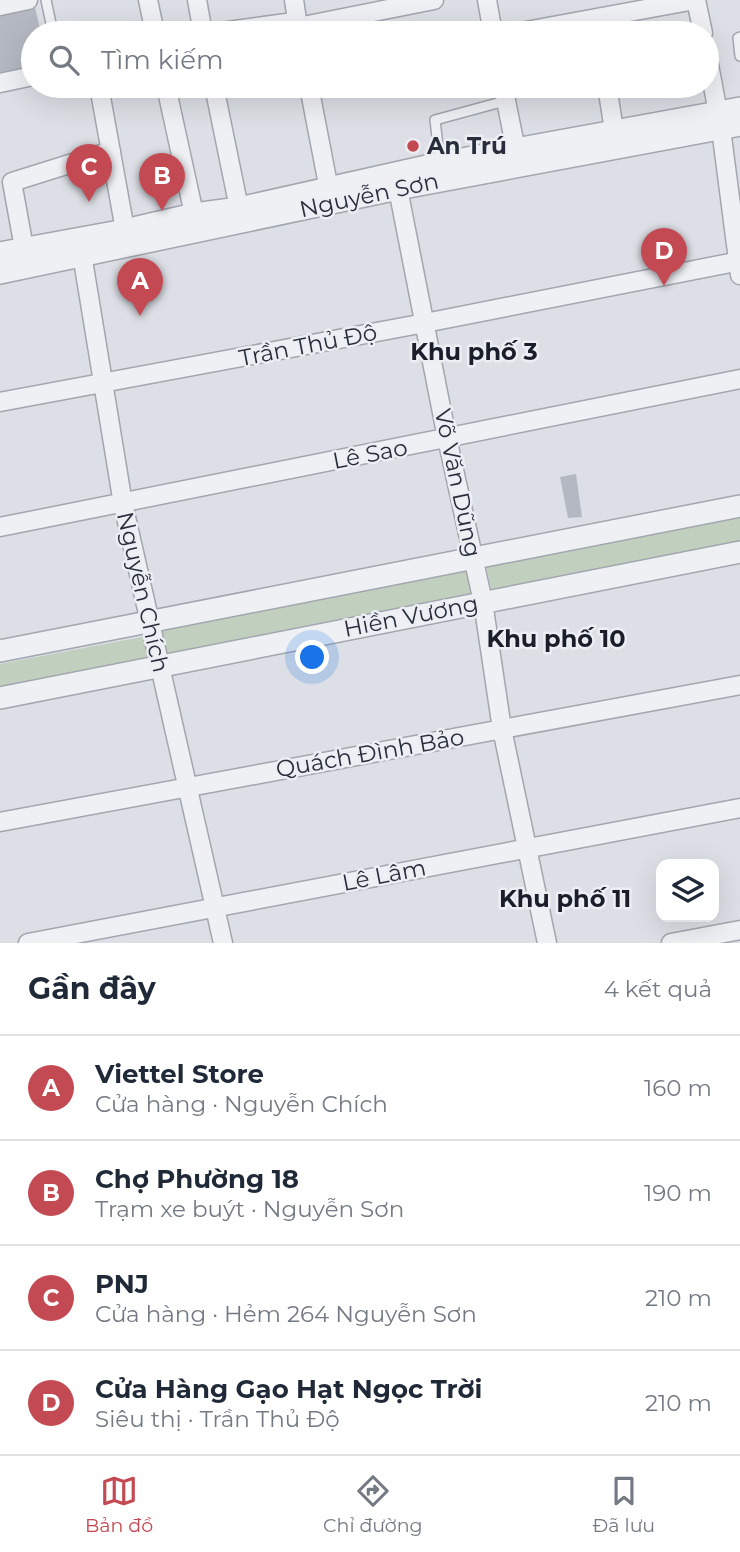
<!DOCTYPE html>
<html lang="vi">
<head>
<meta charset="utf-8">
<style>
  body { margin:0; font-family:Montserrat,sans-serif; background:#f2f2f3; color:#1f2937 }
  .controls { position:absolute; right:21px; bottom:21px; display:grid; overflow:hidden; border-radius:14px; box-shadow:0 7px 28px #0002 }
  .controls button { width:63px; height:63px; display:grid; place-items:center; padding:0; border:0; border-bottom:2px solid #e0e1e3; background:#fff; color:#1f2937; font:35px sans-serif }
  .you { position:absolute; left:313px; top:658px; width:24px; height:24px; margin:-18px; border:5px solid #fff; border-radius:50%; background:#1a73e8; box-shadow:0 0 0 10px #1a73e833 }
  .badge { display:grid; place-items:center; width:46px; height:46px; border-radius:50%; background:#c34953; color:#fff; font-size:23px; font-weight:700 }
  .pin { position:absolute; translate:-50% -58px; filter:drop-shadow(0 2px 4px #0008) }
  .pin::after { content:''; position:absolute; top:37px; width:24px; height:21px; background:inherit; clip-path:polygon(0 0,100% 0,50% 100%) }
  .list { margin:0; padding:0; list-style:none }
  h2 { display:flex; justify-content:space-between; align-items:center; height:91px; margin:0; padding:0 28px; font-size:30px }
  h2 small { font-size:23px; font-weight:400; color:#747a83 }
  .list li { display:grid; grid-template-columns:46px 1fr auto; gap:21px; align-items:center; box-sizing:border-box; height:105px; padding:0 28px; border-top:2px solid #e0e1e3 }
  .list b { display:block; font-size:26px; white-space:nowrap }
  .list p { margin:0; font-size:23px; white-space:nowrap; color:#747a83 }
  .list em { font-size:23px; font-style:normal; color:#747a83 }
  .icon { flex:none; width:38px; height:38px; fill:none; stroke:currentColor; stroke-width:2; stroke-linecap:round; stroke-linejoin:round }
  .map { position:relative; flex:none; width:740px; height:943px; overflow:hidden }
  .search { position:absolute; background:#fff; box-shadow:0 7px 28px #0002; left:21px; right:21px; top:21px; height:77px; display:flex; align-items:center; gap:18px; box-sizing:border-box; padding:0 24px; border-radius:38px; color:#747a83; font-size:26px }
  .sheet { height:511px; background:#fff }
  nav { display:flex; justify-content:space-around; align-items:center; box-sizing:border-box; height:98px; border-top:2px solid #e0e1e3; background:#fff; font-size:19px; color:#747a83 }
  nav a { display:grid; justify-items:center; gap:4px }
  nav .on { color:#c34953 }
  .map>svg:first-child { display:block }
</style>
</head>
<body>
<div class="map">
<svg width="740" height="943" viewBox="0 0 740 943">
  <rect width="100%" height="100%" fill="#dcdfe5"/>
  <path fill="#c1cfbe" d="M740,516V543L492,593L486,566Z
    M466,569L471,595L167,656L162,630Z
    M147,636L152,663L0,692V664Z"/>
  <path fill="#b4b8c2" d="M34,3L41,33H33V72L0,78V11Z
    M576,474L582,517L568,518L560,477Z"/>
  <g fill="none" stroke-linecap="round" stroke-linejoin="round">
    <defs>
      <path id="service" d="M46,0L53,33
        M202,30L297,17
        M740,37L738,38L740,56
        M440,162L435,120L505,101"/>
      <path id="minor" d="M148,0L155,33
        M197,0L203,33
        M294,0L299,33
        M487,0L493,33
        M696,0L703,33
        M0,6L28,0
        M298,27L434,0
        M515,33L695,0
        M707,54L721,129L740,275
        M0,83L33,76
        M99,86L125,230
        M166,86L194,214
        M214,86L239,208
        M309,86L331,200
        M503,86L516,150
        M607,86L614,130
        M398,189L447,438L483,602L502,729L547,943
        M80,242L123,504L223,943
        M24,248L12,182L111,151
        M0,402L425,323L740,261
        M0,527L740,379
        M0,822L740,685
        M28,943L740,808
        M671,943L740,930"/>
      <path id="tertiary" d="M0,253L125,230L194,214L239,208L440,163L740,108
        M0,273L398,189L740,125
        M0,651L740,506
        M0,698L740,552"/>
    </defs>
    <use href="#service" stroke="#a2a6af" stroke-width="12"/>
    <use href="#minor" stroke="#a2a6af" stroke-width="21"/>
    <use href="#tertiary" stroke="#a2a6af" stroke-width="24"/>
    <use href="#service" stroke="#eff0f4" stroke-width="9"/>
    <use href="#minor" stroke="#eff0f4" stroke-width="18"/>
    <use href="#tertiary" stroke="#eff0f4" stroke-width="21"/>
  </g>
  <circle fill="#c34953" stroke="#eceef3" stroke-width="2.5" cx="413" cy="146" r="7"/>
  <g text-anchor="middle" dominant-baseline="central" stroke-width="5" stroke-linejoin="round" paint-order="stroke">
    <g font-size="23" font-weight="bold" fill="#272d3b" stroke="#eceef3" text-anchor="start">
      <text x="427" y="146">An Trú</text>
    </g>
    <g font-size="23" fill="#272d3b" stroke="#eceef3">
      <text transform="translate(369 195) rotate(-12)">Nguyễn Sơn</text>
      <text transform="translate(308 345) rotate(-11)">Trần Thủ Độ</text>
      <text transform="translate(370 454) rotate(-11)">Lê Sao</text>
      <text transform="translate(458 483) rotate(78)">Võ Văn Dũng</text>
      <text transform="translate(143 592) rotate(77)">Nguyễn Chích</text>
      <text transform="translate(411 616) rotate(-11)">Hiền Vương</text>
      <text transform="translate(370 753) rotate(-10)">Quách Đình Bảo</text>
      <text transform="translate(384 875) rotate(-11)">Lê Lâm</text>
    </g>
    <g font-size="24" font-weight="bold" fill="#1a1e2b" stroke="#eceef3">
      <text x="474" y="351">Khu phố 3</text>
      <text x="556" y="638">Khu phố 10</text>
      <text x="565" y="898">Khu phố 11</text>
    </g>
  </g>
</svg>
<div class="controls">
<button><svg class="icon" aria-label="layers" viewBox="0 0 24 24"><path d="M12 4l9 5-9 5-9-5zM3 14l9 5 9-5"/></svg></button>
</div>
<div class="you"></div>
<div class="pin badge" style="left:140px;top:316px">A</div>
<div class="pin badge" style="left:162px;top:211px">B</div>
<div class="pin badge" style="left:89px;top:202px">C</div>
<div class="pin badge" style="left:664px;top:286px">D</div>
<div class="search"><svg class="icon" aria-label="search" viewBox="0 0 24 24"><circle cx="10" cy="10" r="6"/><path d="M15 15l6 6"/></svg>Tìm kiếm</div>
</div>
<section class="sheet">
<h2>Gần đây<small>4 kết quả</small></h2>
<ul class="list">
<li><span class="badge">A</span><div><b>Viettel Store</b><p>Cửa hàng · Nguyễn Chích</p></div><em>160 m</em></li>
<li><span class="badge">B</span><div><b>Chợ Phường 18</b><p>Trạm xe buýt · Nguyễn Sơn</p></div><em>190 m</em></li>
<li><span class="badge">C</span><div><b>PNJ</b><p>Cửa hàng · Hẻm 264 Nguyễn Sơn</p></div><em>210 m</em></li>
<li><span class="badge">D</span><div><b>Cửa Hàng Gạo Hạt Ngọc Trời</b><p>Siêu thị · Trần Thủ Độ</p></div><em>210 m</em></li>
</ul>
</section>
<nav>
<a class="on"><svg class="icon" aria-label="map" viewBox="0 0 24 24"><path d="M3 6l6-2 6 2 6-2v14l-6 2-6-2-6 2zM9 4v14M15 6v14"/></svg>Bản đồ</a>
<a><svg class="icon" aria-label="directions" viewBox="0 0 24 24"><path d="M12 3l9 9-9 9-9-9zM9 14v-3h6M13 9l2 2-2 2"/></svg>Chỉ đường</a>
<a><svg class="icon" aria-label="saved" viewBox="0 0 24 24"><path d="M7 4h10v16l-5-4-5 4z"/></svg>Đã lưu</a>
</nav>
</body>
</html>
